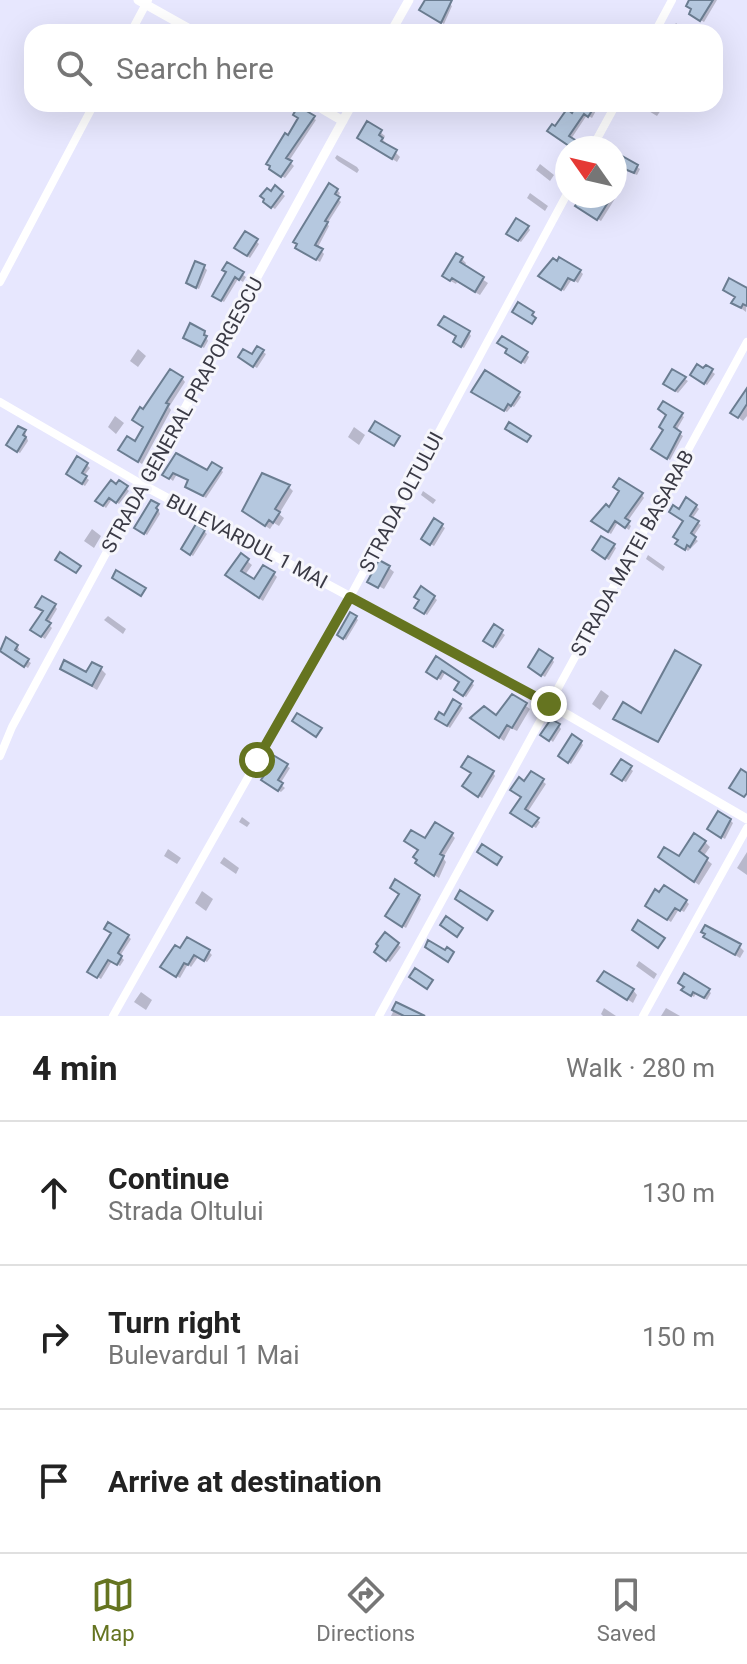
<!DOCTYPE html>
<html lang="en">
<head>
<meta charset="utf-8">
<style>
  body { margin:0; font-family:Roboto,sans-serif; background:#f2f2f2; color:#222 }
  .compass { position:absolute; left:555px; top:136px; width:72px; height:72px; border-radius:50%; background:#fff; box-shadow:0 8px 32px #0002; rotate:304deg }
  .stop { position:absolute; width:24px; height:24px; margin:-18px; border:6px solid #657420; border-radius:50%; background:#fff }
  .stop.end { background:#657420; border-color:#fff; box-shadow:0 2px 8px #0008 }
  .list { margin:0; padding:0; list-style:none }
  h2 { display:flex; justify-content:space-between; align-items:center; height:104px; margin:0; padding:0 32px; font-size:34px }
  h2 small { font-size:26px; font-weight:400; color:#767676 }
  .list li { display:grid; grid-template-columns:52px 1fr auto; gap:24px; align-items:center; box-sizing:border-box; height:144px; padding:0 32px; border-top:2px solid #e0e0e0 }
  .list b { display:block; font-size:30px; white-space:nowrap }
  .list p { margin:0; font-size:26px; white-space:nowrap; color:#767676 }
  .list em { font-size:26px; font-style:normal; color:#767676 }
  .icon { flex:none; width:44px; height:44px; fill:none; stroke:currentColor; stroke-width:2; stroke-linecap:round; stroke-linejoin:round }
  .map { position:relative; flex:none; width:747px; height:1016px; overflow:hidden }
  .search { position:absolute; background:#fff; box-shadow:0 8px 32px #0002; left:24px; right:24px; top:24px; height:88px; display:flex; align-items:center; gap:20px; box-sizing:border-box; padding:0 28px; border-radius:24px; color:#767676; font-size:30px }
  .sheet { height:536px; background:#fff }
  nav { display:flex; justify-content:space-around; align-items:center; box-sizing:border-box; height:112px; border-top:2px solid #e0e0e0; background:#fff; font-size:22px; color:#767676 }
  nav a { display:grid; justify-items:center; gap:4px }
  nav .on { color:#657420 }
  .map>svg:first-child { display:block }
</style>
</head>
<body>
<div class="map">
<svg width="747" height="1016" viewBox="0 0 747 1016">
  <rect width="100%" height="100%" fill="#e7e7fe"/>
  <path fill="#0003" d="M428,0H444L452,6L444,24L425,12Z
    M691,0H717L704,22L694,16Z
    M676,23L684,30L682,32H670Z
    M335,24L347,32H332Z
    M580,104H595L598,107L592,118L587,115L571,139L582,147L574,148L556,129L573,115Z
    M637,104H665L657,116Z
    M313,118L316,120L289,161L294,166L285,178L274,172L272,167L288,138Z
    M380,132L385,136L383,140L400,157L397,162L360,138Z
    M615,154L637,167L640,169L637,175L623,169L615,182Z
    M337,155L357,167L359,170L357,173L338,161L335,158Z
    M540,164L554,175L550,181L536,170Z
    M275,188L285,196L275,209L265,202Z
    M337,190L340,193L337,198L341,202L327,224L329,226L318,247L324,254L320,262L300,250Z
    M530,193L548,206L545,211L527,198Z
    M584,196H615L616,197L601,221L578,206Z
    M528,227L530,230L521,242L511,236Z
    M256,241L259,244L250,258L240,251Z
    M461,258L466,263L464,267L488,283L480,295L457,282L456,284L449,280Z
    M227,264L246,277L243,282L238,279L224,302L218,299L228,273Z
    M204,267L207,270L199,289L191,286L188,283Z
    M580,271L583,274L578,283L572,279L564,291L544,278Z
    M725,290H747L746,312L734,303L736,298Z
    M204,332L208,341L204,348L188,340Z
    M469,333L471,336L464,348L458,345V336Z
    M138,349L146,356L138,367L130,361Z
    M509,350L526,354L529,357L525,364L511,355Z
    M263,352L266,354L257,368L243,360Z
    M706,367L715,374L707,385L696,378Z
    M673,371L688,381L678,393L668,387Z
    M182,378L185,382L169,407L171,410L142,464L124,453L135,443L145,428L144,411Z
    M747,392V416L743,421L738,417Z
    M518,394L521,397L514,407L512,406L507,412L476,395Z
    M681,415L684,417L676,431L683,436L670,460L656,451Z
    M115,416L124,423L116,434L108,427Z
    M354,427L365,435L359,445L348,437Z
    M25,432L28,441L20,453L11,448Z
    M177,456L208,472L221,470L223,472L206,498L187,487L190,481L177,474L173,481L168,477Z
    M87,465L90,468L84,476L89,480L85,486L71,477Z
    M288,486L293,491L279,514L284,518L279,526L274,523L270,529L249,515Z
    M126,488L129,491L119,504L112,499L106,508L98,501Z
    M423,491L436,500L433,504L421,495Z
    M642,495L644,498L627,522L631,526L629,530L618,522L611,534L596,524L610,510Z
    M157,506L160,514L147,535L139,530Z
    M696,506L699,509L692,519L701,525L693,537L698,541L688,551L681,546L685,521L679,511Z
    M442,526L445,528L434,546L426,541Z
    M92,529L101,536L94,548L84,541Z
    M204,531L207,534L193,556L186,552Z
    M613,545L616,548L609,560L597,553Z
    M648,555L665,567L663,571L646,559Z
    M241,556L252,565L245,575L255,582L273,573L277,577L263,601L231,579Z
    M389,568L394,572L384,589L373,583Z
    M434,597L437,600L427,615L419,610Z
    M55,606L57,609L48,624L52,628L45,639L36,633Z
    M108,616L126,629L123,634L104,620Z
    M356,618L358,620L346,640L342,637Z
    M494,627L505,635L496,648L488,643Z
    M17,646L19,649L17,653L31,663L28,668L4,653Z
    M676,653L701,667L659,742L615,719L641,716Z
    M437,658L474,685L466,697L459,693L461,683L445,673L441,680L431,675Z
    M552,659L554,662L545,677L533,669Z
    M62,668L87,675L101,669L106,674L97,690Z
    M601,690L609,696L600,710L592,704Z
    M513,697L530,709L517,731L511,728L504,741L477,722L497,718Z
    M460,705L463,708L450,728L440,721Z
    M559,726L561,729L553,742L544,734Z
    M581,742L583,745L571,764L564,759Z
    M287,766L290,768L280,784L285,788L281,792L266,783Z
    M630,768L633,771L626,782L617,777Z
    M493,773L495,776L482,798L468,789Z
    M532,773L546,784L527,813L540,822L536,828L516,815L525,784Z
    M242,817L250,823L247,827L239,822Z
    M730,820L733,823L725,839L712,831Z
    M451,834L455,838L443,858L446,862L439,878L421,866L419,860L426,841Z
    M705,842L710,847L703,857L712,864L699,885L666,862L679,859Z
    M168,849L181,858L177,864L164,856Z
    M747,852V875L737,868Z
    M224,857L239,868L236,874L220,863Z
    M202,891L213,899L206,911L195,903Z
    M401,894L418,896L421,899L406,928L391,919Z
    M686,901L689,904L684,912L679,909L671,922L650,909Z
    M385,935L401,947L390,962L380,955Z
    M128,936L131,939L120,956L124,960L120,966L112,961L101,979L93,974Z
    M705,937L739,946L744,951L740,958Z
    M176,947L209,952L212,955L207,962L198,957L191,967L188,964L180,978L166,970Z
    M639,961L657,974L654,979L636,966Z
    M600,981L633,990L637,995L633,1003Z
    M708,990L711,993L707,1000L696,993L694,997L687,993Z
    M141,992L152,1000L146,1010L134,1002Z
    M397,1004L421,1016H391Z
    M604,1008L616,1016H603L601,1014Z
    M666,1008L680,1016H661Z"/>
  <path fill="#b5c8df" stroke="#6b7d91" stroke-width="2" d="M425,0H452L441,23L419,10Z
    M689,0H713L700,21L689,14L691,9L686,6Z
    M577,104H596L588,117L584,114L569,136L580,143L577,148H572L547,131L552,124L555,126L567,109L572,113Z
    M298,106L315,116L286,158L292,161L281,177L269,169L270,166L266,164L285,133L288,135L298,118L293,115Z
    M367,121L382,130L379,135L383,138L381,141L397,150L392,159L357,138Z
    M615,152L638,165L634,173L615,165Z
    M329,183L338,189L335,194L340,197L325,221L328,222L315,245L323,249L316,260L295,248L297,244L293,242Z
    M275,185L283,192L271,208L263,202L264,199L260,196L267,188L271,191Z
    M594,196H612L597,220L575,206L580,199L589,205Z
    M516,218L529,226L518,241L506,234Z
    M245,231L258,239L247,256L234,248Z
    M456,253L463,257L460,262L484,277L475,292L452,278L450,281L442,276Z
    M559,257L581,270L574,281L568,278L561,290L538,276L553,258L557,261Z
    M195,261L205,265L196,288L186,283Z
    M227,262L244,272L239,280L235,277L221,301L212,296L226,272L222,270Z
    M729,278L747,288V306L743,304L741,308L731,303L735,297L723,290Z
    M518,302L534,312L532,315L536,318L532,324L512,312Z
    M444,316L470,331L461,347L453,342L456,336L438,325Z
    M190,323L205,331L204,335L207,336L201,347L183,338Z
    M502,336L528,352L521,363L505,353L507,349L497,343Z
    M257,346L264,350L253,367L238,357L243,349L252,354Z
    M697,364L703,368L706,365L713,369L704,384L690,375Z
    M170,369L183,377L166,403L169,404L138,462L118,450L127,436L135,441L143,427L132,420L140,407L143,409Z
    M672,369L686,377L675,391L663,384Z
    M485,370L520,392L511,406L508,404L504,411L471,392Z
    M747,388V404L738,418L730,413Z
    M663,401L683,413L674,427L681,432L667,459L651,449L663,430L659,427L666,415L658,409Z
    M375,421L400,436L394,446L369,431Z
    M509,422L531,436L527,442L505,429Z
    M18,426L26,430L23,435L26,437L17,452L6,445Z
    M176,453L207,470L212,462L222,468L203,496L185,487L188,480L173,473L169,479L162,475Z
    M77,456L88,463L82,473L87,476L82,484L66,474Z
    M262,473L290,485L275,509L280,512L273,523L269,520L265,526L242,511Z
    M619,478L643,493L625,518L630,521L625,528L615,521L608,532L591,521L606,504L609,507L619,491L613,487Z
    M111,480L116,484L119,480L128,486L116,503L109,498L103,506L95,501Z
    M686,497L697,505L690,516L699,521L691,533L696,537L690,547L687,545L685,550L675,544L678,540L673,537L683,521L669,512L673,505L679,509Z
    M151,500L159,504L156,508L158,510L144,534L134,528Z
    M434,518L443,524L430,545L421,539Z
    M196,524L205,530L190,555L181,549Z
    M601,536L615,544L605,559L592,550Z
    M60,552L81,566L76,573L55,560Z
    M241,553L249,559L241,571L254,579L263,565L275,572L259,598L225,575Z
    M379,560L390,566L378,588L367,582Z
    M116,570L146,588L141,596L112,578Z
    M421,586L435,596L424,614L414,608L419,600L414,597Z
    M42,596L56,604L46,620L51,623L41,637L30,630L43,611L35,607Z
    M350,612L357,616L343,639L337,635Z
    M494,624L503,630L493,647L483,641Z
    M6,637L18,645L15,650L29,659L24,667L0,651Z
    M539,649L553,658L541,676L528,667Z
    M675,650L701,665L658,742L613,719L623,702L641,713Z
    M436,656L473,681L463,696L454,690L459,682L442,671L437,679L426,672Z
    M64,660L86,672L92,662L102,667L92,686L60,669Z
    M512,694L527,703L512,728L507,725L499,738L470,718L484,706L496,715Z
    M453,699L461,704L447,726L435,719L439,712L444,715Z
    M297,713L322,728L316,737L292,721Z
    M551,719L560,724L549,741L540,735Z
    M572,734L582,741L568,763L558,756Z
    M273,755L288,764L278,780L283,783L278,791L261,780L271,765L268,763Z
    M468,756L494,771L478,797L462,786L471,773L461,767Z
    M621,759L632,766L622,781L611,774Z
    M741,769L747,773V793L744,797L729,788Z
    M531,771L544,779L525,809L539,818L532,827L510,813L521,797L510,790L519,777L524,781Z
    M718,811L731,819L721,838L707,829Z
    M435,822L453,833L440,854L444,856L434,876L415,863L417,860L413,857L418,850L404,841L411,830L425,838Z
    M694,833L706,841L699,851L708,858L694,882L658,857L664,847L679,856Z
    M482,844L502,857L497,865L477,852Z
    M395,879L420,895L402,927L385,916L399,894L390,888Z
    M664,885L687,900L680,911L675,908L667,920L645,906L655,889L659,892Z
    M460,890L493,911L487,920L455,899Z
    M446,916L463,928L457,937L440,925Z
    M638,920L665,938L658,948L632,930Z
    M108,922L129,935L118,953L122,956L117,965L108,960L97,978L87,972L111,933L104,929Z
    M705,925L741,944L735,955L703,937L705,934L701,932Z
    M385,932L399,943L386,961L374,952L378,946L376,944Z
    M187,937L210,950L204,961L194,955L188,965L184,963L176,977L160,967L175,945L180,948Z
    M428,940L445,950L447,947L454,952L448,962L425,947Z
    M415,968L433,980L427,989L409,977Z
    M604,971L634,989L627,1000L597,981Z
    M684,973L710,989L704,998L693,992L691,996L681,990L684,987L678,983Z
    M396,1002L425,1016H404L392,1010Z"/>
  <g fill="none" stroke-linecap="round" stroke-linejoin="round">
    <path stroke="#fff" stroke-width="8" d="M131,32L148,0
      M655,32L672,0
      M592,148L616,104
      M0,282L94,104
      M0,402L143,485L12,727L0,756
      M113,1016L350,597L567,194
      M379,1016L747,342
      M643,1016L747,828"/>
    <path stroke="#fff" stroke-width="9" d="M138,0L195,32
      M391,32L409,0
      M314,104L343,121
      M352,104L143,485L549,704L747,819"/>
  </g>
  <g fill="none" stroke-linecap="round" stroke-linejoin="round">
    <path stroke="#657420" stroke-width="10" d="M257,760L350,597L549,704"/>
  </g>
  <g text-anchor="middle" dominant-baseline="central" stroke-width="6" stroke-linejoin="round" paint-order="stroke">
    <g font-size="20" fill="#3a3a45" stroke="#f6f6fc">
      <text transform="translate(182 415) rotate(-61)">STRADA GENERAL PRAPORGESCU</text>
      <text transform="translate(401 502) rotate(-62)">STRADA OLTULUI</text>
      <text transform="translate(247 541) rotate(28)">BULEVARDUL 1 MAI</text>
      <text transform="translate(632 553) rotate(-61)">STRADA MATEI BASARAB</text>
    </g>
  </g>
</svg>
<svg class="compass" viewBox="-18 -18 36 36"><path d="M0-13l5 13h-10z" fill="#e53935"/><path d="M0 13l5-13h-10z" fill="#767676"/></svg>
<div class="stop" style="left:257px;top:760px"></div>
<div class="stop end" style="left:549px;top:704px"></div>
<div class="search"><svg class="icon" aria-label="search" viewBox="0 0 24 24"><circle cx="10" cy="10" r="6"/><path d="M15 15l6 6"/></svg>Search here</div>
</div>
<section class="sheet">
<h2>4 min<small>Walk · 280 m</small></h2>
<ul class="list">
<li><svg class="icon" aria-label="ahead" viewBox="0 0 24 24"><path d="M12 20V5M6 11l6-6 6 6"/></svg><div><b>Continue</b><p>Strada Oltului</p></div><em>130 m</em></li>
<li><svg class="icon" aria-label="right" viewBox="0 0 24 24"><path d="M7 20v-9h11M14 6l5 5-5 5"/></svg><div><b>Turn right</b><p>Bulevardul 1 Mai</p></div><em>150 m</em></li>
<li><svg class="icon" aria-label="arrive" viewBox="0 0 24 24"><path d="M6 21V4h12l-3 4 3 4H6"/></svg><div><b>Arrive at destination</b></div></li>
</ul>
</section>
<nav>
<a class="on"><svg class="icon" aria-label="map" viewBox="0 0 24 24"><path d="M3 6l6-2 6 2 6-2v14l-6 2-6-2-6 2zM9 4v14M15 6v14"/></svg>Map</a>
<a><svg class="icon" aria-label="directions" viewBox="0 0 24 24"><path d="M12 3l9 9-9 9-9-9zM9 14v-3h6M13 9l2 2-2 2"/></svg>Directions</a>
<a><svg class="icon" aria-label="saved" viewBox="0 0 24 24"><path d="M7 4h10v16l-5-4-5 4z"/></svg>Saved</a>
</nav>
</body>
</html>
